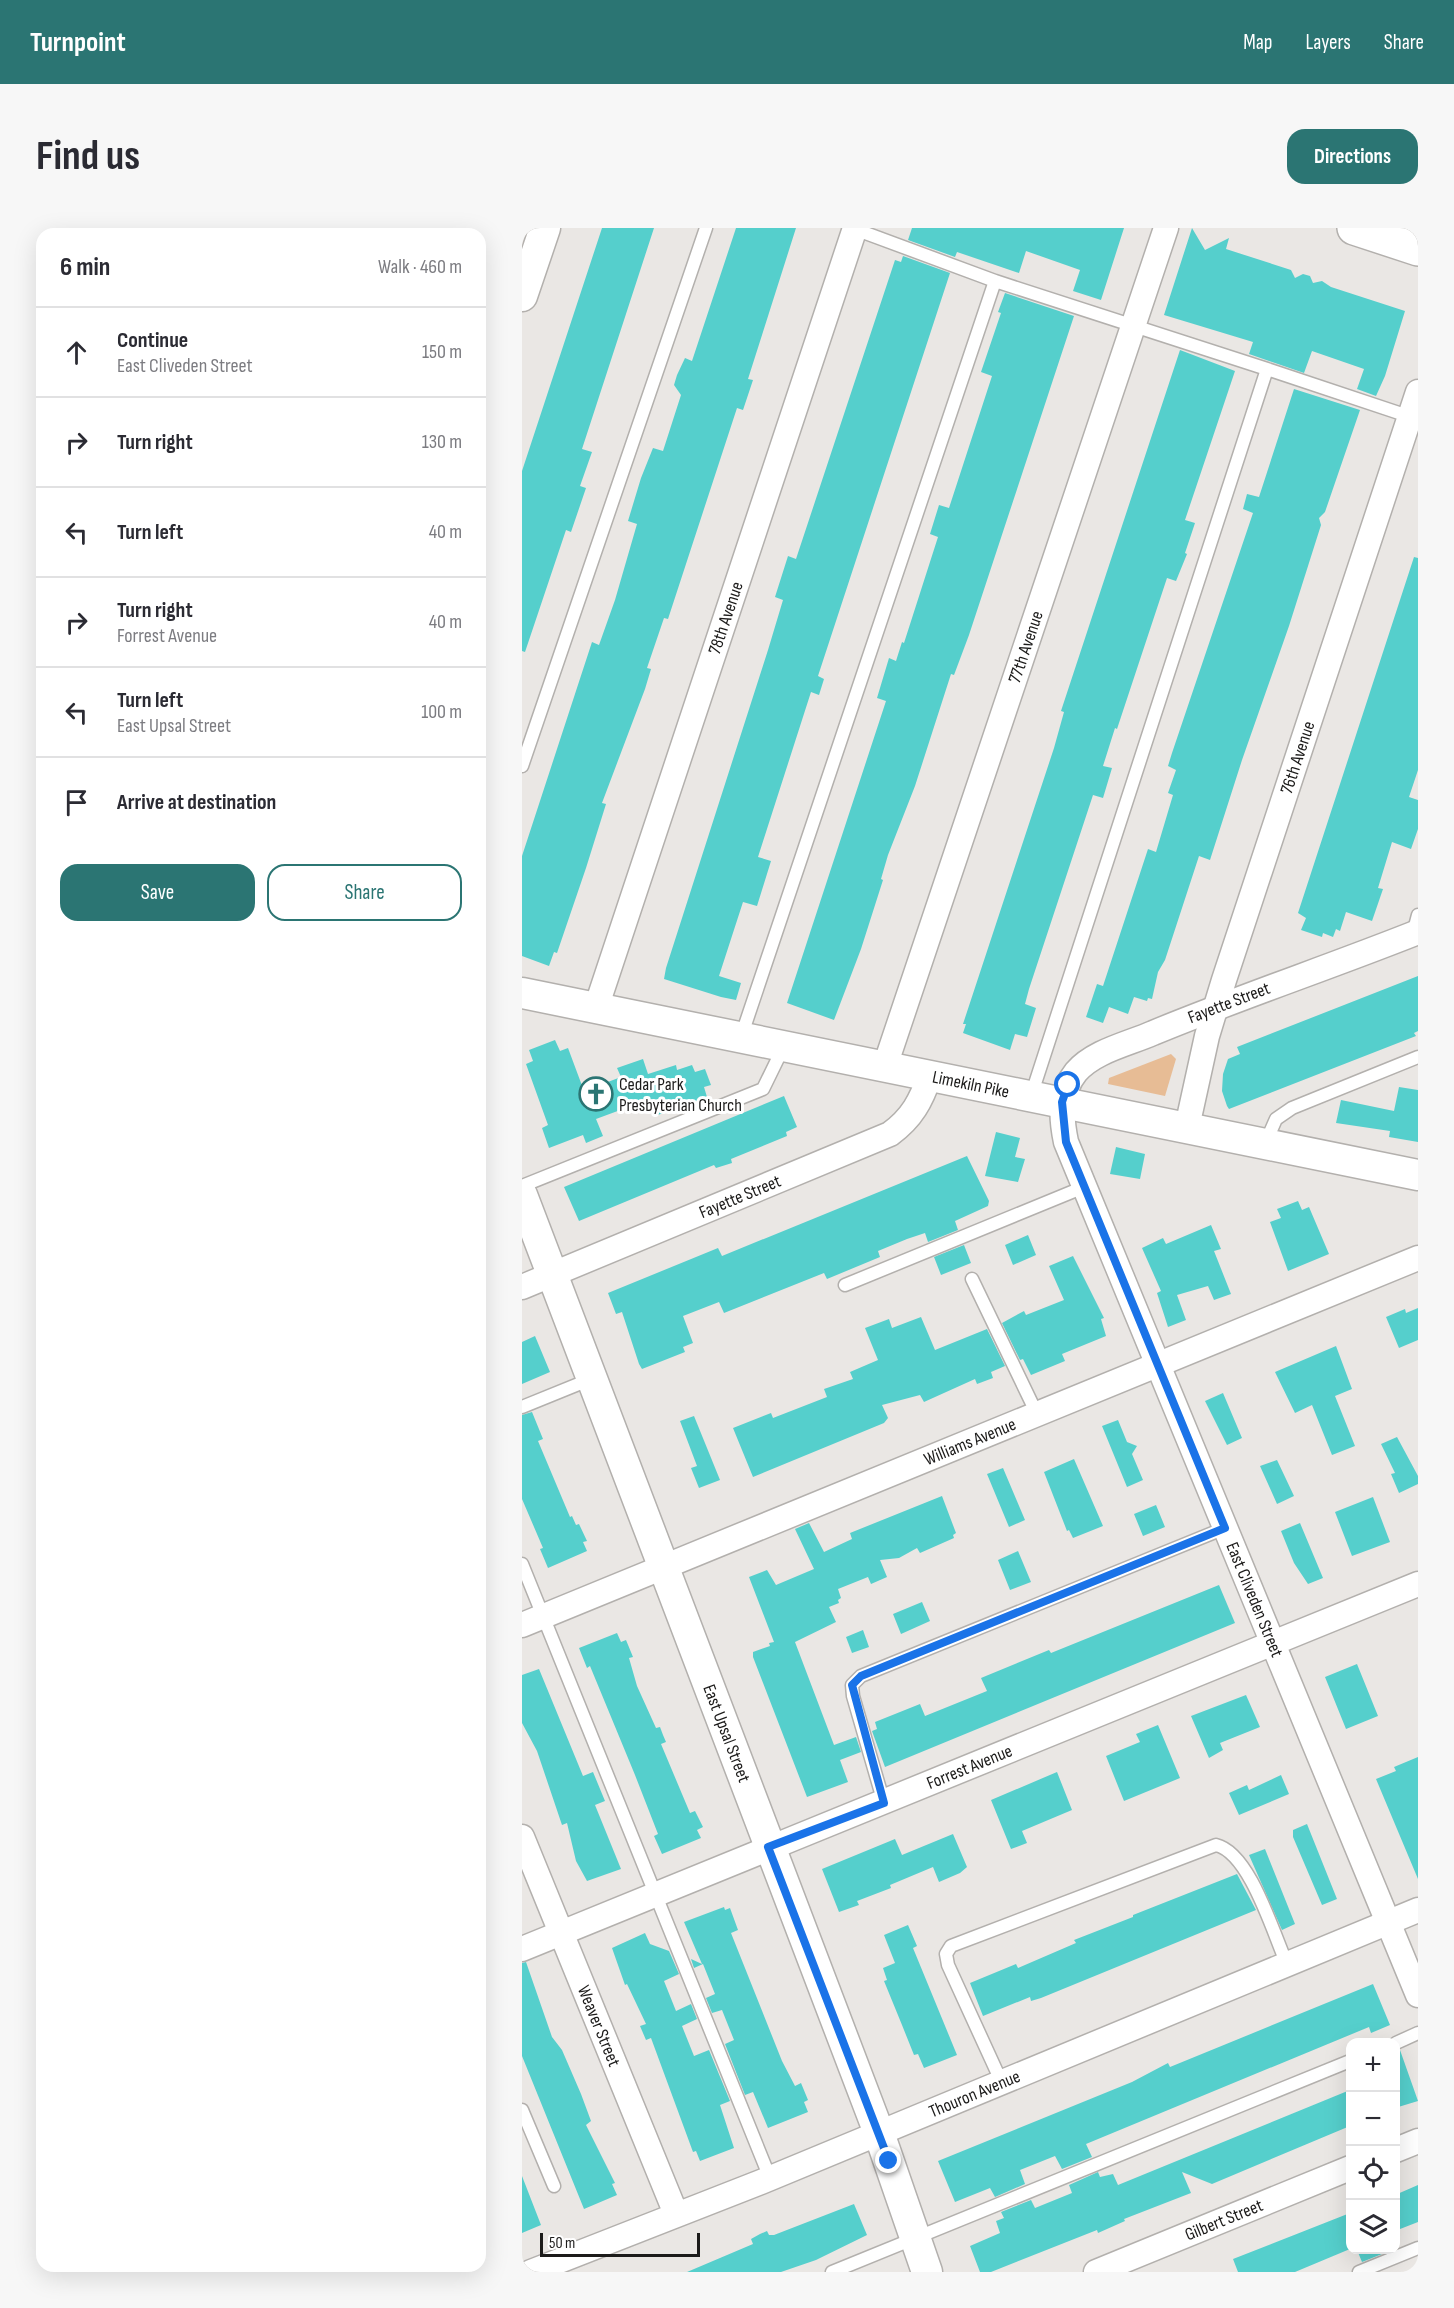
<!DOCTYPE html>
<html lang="en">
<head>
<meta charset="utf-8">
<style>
  body { margin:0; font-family:"Sofia Sans Condensed",sans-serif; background:#f7f7f7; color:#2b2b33 }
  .controls { position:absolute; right:18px; bottom:18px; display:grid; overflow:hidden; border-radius:12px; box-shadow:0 6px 24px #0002 }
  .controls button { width:54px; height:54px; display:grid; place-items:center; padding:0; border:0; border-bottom:2px solid #e1e1e2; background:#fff; color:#2b2b33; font:30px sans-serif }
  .scale { position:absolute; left:18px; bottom:15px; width:160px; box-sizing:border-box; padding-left:6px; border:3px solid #1c1b1a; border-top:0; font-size:16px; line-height:21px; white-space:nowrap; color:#1c1b1a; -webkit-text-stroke:4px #fff; paint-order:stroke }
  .stop { position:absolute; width:18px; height:18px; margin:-14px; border:4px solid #1a73e8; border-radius:50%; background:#fff }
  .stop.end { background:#1a73e8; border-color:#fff; box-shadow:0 2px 6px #0008 }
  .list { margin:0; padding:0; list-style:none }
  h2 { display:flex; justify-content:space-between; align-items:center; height:78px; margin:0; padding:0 24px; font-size:26px }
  h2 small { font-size:20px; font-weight:400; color:#7c7c81 }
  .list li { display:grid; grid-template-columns:39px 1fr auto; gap:18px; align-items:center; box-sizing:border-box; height:90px; padding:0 24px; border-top:2px solid #e1e1e2 }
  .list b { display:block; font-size:22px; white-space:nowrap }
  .list p { margin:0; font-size:20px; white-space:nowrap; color:#7c7c81 }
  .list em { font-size:20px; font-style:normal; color:#7c7c81 }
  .actions { display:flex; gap:12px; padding:18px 24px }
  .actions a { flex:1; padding:14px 0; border:2px solid #2b7573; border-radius:18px; text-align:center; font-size:21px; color:#2b7573 }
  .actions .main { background:#2b7573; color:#fff }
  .icon { flex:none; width:33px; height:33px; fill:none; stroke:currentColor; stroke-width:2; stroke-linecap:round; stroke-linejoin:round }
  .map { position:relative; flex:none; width:896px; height:2044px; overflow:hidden; border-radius:18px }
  header { display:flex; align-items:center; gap:36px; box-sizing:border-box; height:84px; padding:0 30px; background:#2b7573; color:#fff }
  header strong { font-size:28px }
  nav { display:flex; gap:33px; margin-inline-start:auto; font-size:21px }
  .intro { display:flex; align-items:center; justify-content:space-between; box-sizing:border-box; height:144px; padding:0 36px }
  h1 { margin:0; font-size:42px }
  .button { padding:15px 27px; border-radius:18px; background:#2b7573; color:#fff; font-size:21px; font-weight:700 }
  main { display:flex; gap:36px; padding:0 36px }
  aside { flex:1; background:#fff; border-radius:18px; box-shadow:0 6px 24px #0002 }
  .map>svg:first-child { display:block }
</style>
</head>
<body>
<header>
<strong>Turnpoint</strong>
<nav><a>Map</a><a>Layers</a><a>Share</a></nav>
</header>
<div class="intro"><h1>Find us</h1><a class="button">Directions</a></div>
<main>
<aside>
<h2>6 min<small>Walk · 460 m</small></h2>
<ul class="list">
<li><svg class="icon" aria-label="ahead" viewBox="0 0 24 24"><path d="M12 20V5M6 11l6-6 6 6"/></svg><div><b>Continue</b><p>East Cliveden Street</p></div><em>150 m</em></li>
<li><svg class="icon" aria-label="right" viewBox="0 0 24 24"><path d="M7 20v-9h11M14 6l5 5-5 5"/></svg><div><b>Turn right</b></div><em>130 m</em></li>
<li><svg class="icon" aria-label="left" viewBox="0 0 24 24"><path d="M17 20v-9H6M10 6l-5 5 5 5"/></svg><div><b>Turn left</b></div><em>40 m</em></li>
<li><svg class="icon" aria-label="right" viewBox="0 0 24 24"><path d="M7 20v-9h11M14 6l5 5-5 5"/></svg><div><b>Turn right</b><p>Forrest Avenue</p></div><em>40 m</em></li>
<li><svg class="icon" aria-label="left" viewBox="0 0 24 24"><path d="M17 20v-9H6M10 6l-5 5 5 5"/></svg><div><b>Turn left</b><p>East Upsal Street</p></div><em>100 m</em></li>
<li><svg class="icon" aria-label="arrive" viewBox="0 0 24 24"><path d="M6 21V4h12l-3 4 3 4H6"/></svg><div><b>Arrive at destination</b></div></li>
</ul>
<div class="actions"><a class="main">Save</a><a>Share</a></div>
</aside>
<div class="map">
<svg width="896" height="2044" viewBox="0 0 896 2044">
  <rect width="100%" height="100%" fill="#eae7e4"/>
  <path fill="#e7bc95" d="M649,826L654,831L643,868L586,856L587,850Z"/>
  <path fill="#55cfcc" d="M80,0H132L60,221L70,224L58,258L64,260L49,304L44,302L3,424L0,423V243Z
    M214,0H274L226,151L231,152L221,182L215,180L146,391L142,390L125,440L129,441L123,461L80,575L84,576L64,640L35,725L32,724L27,738L0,728V628L70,414L77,417L93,372L115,296L106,293L119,250L131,220L141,223L159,167L152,157L155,147L163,130L170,133Z
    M390,0H602L579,72L551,63L558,42L504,23L497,45L435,24L433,29L386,12Z
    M670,0L683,22L707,10L704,21L769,42L773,50L781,46L788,48L791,55L800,53L809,59L883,83L863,148L854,168L835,161L842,141L790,123L782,145L727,126L731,114L642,87Z
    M381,28L428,45L296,448L302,451L297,467L289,464L236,629L249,633L235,678L221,674L197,748L219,755L214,772L199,769L142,751L144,740L246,422L261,372L253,369L266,328L274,331L373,32L379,34Z
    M483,65L552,88L447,407L432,447L429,446L393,558L366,627L359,651L361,652L339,721L312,792L265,775L364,473L355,470L367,430L374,433L380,414L382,415L416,309L408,306L417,277L427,280L470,148L459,144L479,85L476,84Z
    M658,122L713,143L663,292L673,295L663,325L665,326L654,353L645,350L595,501L593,500L581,538L590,540L581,570L571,567L507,761L503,776L514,780L505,809L493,806L488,822L441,805L444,796H441L532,520L542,484L539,483Z
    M772,161L838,182L803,284L797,290L799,297L767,398L720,532L688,632L677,628L643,732L636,744L630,771L626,770L625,773L612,769L606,786L587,779L581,795L564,789L575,756L581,758L626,621L634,624L651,567L646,565L654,542L646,538L650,525L731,285L721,281L725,266L737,269Z
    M892,329L896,330V542L887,569L896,572V601L889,621L870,614L856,660L861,661L850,693L824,684L818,703L814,701L811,709L801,705L800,709L779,702L784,690L776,685Z
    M896,748V803L892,805L894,808L707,881L705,878L700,863L701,846L706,831L718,826L715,819Z
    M33,812L38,823L46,820L62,863L99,849L95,840L121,831L126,846L154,837L155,842L170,837L173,844L183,841L189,857L182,859L185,869L133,888L128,877L122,879L120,874L74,891L81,908L64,915L61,907L27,920L20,900L26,897L4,836L11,833L7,822Z
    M877,859L896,862V914L867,909L868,903L814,895L819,872L872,883Z
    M262,868L275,899L264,904L265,908L209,931L210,935L194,940L192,937L57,993L42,959Z
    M474,904L498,910L493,929L503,931L496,954L463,948Z
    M594,919L623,926L618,951L588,946Z
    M445,928L467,973L466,978L433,993L436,1002L406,1014L403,1005L385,1011L356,1023L358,1029L305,1051L302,1045L202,1085L197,1074L161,1088L171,1115L161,1119L163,1124L120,1141L117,1136L100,1084L94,1086L86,1065L196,1020L200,1028Z
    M776,973L780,982L787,979L807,1026L766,1043L748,994L759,990L755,981Z
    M689,997L699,1021L692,1023L709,1066L692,1072L686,1058L655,1067L664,1092L646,1099L635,1065L639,1063L620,1020L641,1010L644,1016Z
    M506,1007L514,1027L491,1037L483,1017Z
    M442,1017L449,1035L419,1047L412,1029Z
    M551,1028L582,1090L579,1091L584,1108L540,1126L543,1133L509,1147L501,1131L498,1132L480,1095L502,1083L504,1087L542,1072L527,1038Z
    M896,1080V1112L877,1120L864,1089L883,1081L884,1085Z
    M399,1089L413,1122L465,1101L483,1138L469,1144L471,1150L455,1156L453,1151L402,1174L398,1167L360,1177L366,1190L362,1195L231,1249L211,1200L249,1185L251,1190L305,1169L302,1161L331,1151L328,1144L356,1132L343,1100L367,1091L370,1100Z
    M13,1108L28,1144L0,1156V1114Z
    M814,1118L830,1161L813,1168L833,1218L810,1227L790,1177L773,1185L753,1144Z
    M701,1165L720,1210L705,1217L683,1173Z
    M10,1184L21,1211L16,1213L48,1289L50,1288L54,1297L57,1296L65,1313L61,1314L65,1323L26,1340L18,1321L21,1320L0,1271V1187Z
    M172,1188L198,1252L177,1260L169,1240L175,1238L158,1193Z
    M596,1192L605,1214L615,1218L610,1226L621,1252L605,1259L580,1198Z
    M875,1209L896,1248V1256L877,1265L869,1246L873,1245L859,1216Z
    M552,1231L581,1298L551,1310L547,1302L545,1303L522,1244Z
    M755,1232L772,1268L755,1276L738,1238Z
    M481,1240L503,1292L487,1299L465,1246Z
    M420,1268L434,1305L431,1307L432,1310L398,1325L395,1320L377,1330L358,1332L365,1349L349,1356L346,1349L316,1361L319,1370L316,1372L317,1375L307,1379L314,1394L273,1414L312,1517L334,1509L339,1524L318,1532L326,1554L285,1569L231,1429V1424L248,1418L247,1415L252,1414L227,1349L245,1342L254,1357L292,1341L273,1301L287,1295L302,1324L330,1311L328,1305Z
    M851,1269L868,1314L830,1328L813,1284Z
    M634,1277L643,1299L621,1308L612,1286Z
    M778,1295L801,1350L786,1356L772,1335L759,1303Z
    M496,1323L509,1354L488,1362L476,1332Z
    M697,1357L713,1395L363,1539L350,1503L355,1501L353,1494L398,1476L403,1488L465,1463L459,1450L527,1422L529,1425Z
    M400,1374L408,1393L379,1406L371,1386Z
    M341,1402L347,1419L330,1425L324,1409Z
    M95,1405L99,1414L104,1412L111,1429L107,1430L115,1458L134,1500L138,1499L141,1507L144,1514L139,1516L160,1566L168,1585L173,1583L181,1599L175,1602L179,1610L140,1626L132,1608L136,1606L113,1547L68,1438L65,1440L57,1420Z
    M835,1436L856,1488L824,1501L803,1449Z
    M17,1441L61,1548L71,1544L83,1573L73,1577L99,1641L65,1653L54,1633L45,1595L40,1597L15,1523L0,1495V1447Z
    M724,1467L738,1499L698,1515L701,1522L687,1530L669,1488Z
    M636,1497L658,1550L602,1573L584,1528L618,1514L614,1506Z
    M896,1529V1651L854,1551L874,1543L872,1539Z
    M535,1544L550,1582L500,1603L505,1615L489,1621L469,1572Z
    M759,1547L767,1566L717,1587L707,1565L725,1557L727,1562Z
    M785,1596L815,1671L800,1677L771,1609V1602Z
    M431,1606L445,1639L438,1645L417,1654L411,1639L368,1657L369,1660L335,1673L337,1677L317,1684L300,1641L373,1611L380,1627Z
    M743,1621L773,1696L760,1702L727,1627Z
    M715,1646L734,1682L519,1770L509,1773L508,1769L461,1788L448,1755L494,1736L496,1740L554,1715L552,1712L611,1689V1687Z
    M202,1679L203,1682L208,1680L216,1702L209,1705L260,1833L273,1858L279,1855L286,1872L282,1874L286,1884L246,1900L231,1864L223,1867L203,1816L212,1812L200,1782L190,1785L184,1770L193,1766L181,1736L172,1740L169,1731L180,1736L162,1694Z
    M386,1697L395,1718L391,1720L435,1827L402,1840L396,1826L392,1827L380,1797L362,1753L365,1752L361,1740L373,1735L362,1707Z
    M123,1705L128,1716L147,1723L157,1746L142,1753L154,1783L169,1776L175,1791L160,1798L172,1828L187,1822L208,1873L198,1877L212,1920L178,1933L174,1923L171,1924L129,1810L124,1812L118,1798L124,1796L105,1756L103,1757L90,1720Z
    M4,1734L30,1809L40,1822L59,1866L69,1893L64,1897L93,1955L90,1956L95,1967L62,1981L0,1828V1735Z
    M851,1756L868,1797L849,1805L847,1799L564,1916L570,1929L540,1941L533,1928L498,1942L503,1956L473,1969L468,1960L433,1974L416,1933L610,1854L646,1835L648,1839Z
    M878,1822L896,1873L873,1880V1823Z
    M828,1862V1898L690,1956L660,1944L669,1965L602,1991L603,1993L576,2005L575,2002L469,2044H458L448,2018L478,2005L474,1993L482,1990L479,1984L509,1972L513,1980L550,1965L547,1957L576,1944L578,1949L591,1946L596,1957Z
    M0,1948L19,1997L0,2005Z
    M896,1957V1994L873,2003V1967Z
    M332,1976L345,2007L294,2032L259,2044H165L231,2016L229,2011L238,2006L245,2003L247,2007H252Z
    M828,1985V2021L773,2044H716L711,2031Z
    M835,2022H870L840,2034Z"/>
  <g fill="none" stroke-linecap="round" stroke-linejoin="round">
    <defs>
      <path id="service" d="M473,53L745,141L509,868
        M745,141L892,190
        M0,538L184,0
        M891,706L896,687
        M219,809L473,53L330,0
        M743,916L754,891L770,880L896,829
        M0,958L241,861L262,818
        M450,1051L515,1186
        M323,1057L562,959
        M0,1179L69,1151
        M0,1336L248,1950
        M362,1575L331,1468L330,1457L339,1448L703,1300
        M874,1815L896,1805
        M480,1855L426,1737L424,1726L429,1718L694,1617C728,1625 751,1705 765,1736
        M0,1882L32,1958
        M310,2044L828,1833
        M837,2044L896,2020"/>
      <g id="minor">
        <path id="s1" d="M896,704C808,739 718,769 631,805C606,816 572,823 554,844C537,865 539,890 544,914L896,1767"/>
        <path id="s2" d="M74,780L333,0"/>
        <path id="s3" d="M363,838L644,0"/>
        <path id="s4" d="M665,899L685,808L702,752L896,164"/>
        <path id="s5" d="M0,1059L368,906C390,890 399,873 408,847"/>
        <path id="s6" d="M0,1397L896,1030"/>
        <path id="s7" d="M0,1609L154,1986"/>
        <path id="s8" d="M0,1721L896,1356"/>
        <path d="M874,1922L896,1913"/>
        <path id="s9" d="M9,2044L239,1954L896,1682"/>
        <path id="s10" d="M574,2044L828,1940"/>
      </g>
      <g id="tertiary">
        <path d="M0,68L23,0"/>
        <path id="s11" d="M0,765L896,947"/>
        <path id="s12" d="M0,967L357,1905L405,2044"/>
      </g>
      <path id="primary" d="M832,0L896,21"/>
    </defs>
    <use href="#service" stroke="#b3b0ad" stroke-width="15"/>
    <use href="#minor" stroke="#b3b0ad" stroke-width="27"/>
    <use href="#tertiary" stroke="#b3b0ad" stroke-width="33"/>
    <use href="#primary" stroke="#b3b0ad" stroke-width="36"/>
    <use href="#service" stroke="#fff" stroke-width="12"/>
    <use href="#minor" stroke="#fff" stroke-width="24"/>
    <use href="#tertiary" stroke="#fff" stroke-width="30"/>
    <use href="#primary" stroke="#fff" stroke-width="33"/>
  </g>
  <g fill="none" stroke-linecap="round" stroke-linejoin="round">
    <path stroke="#1a73e8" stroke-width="8" d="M367,1933L246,1619L362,1575L330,1457L339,1448L703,1300L544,914L540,874L546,857"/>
  </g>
  <defs>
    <symbol id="church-ring" viewBox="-11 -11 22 22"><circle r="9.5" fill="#fff" stroke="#2b7573" stroke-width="1.5"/><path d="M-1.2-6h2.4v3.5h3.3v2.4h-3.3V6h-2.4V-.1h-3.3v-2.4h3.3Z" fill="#2b7573"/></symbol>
  </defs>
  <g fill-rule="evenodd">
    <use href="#church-ring" x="55" y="847" width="38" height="38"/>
  </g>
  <g text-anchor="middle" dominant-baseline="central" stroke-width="6" stroke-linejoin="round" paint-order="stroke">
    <g font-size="18" fill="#1c1b1a" stroke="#fff">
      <text stroke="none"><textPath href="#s2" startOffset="411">78th Avenue</textPath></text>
      <text stroke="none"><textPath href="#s3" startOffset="442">77th Avenue</textPath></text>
      <text stroke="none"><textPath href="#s4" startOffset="386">76th Avenue</textPath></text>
      <text transform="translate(707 775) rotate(-21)">Fayette Street</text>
      <text stroke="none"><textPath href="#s11" startOffset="458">Limekiln Pike</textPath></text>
      <text stroke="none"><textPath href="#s5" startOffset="236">Fayette Street</textPath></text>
      <text stroke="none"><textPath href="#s6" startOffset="484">Williams Avenue</textPath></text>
      <text stroke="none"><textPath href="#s1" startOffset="939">East Cliveden Street</textPath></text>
      <text stroke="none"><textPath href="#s12" startOffset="576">East Upsal Street</textPath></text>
      <text stroke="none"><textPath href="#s8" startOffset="483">Forrest Avenue</textPath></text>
      <text stroke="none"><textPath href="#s7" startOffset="204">Weaver Street</textPath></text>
      <text stroke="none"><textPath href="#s9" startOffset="478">Thouron Avenue</textPath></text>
      <text stroke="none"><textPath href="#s10" startOffset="138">Gilbert Street</textPath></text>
    </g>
    <g font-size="18" fill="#1c1b1a" stroke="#fff" text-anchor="start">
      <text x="97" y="856">Cedar Park<tspan x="97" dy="21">Presbyterian Church</tspan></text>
    </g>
  </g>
</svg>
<div class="controls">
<button>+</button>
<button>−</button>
<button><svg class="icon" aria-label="locate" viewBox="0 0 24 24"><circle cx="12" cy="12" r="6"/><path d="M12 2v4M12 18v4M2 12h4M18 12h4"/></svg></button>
<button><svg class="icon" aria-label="layers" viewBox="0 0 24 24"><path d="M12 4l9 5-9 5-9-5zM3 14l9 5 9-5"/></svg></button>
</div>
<div class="scale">50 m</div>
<div class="stop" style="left:546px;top:857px"></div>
<div class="stop end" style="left:367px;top:1933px"></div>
</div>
</main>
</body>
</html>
